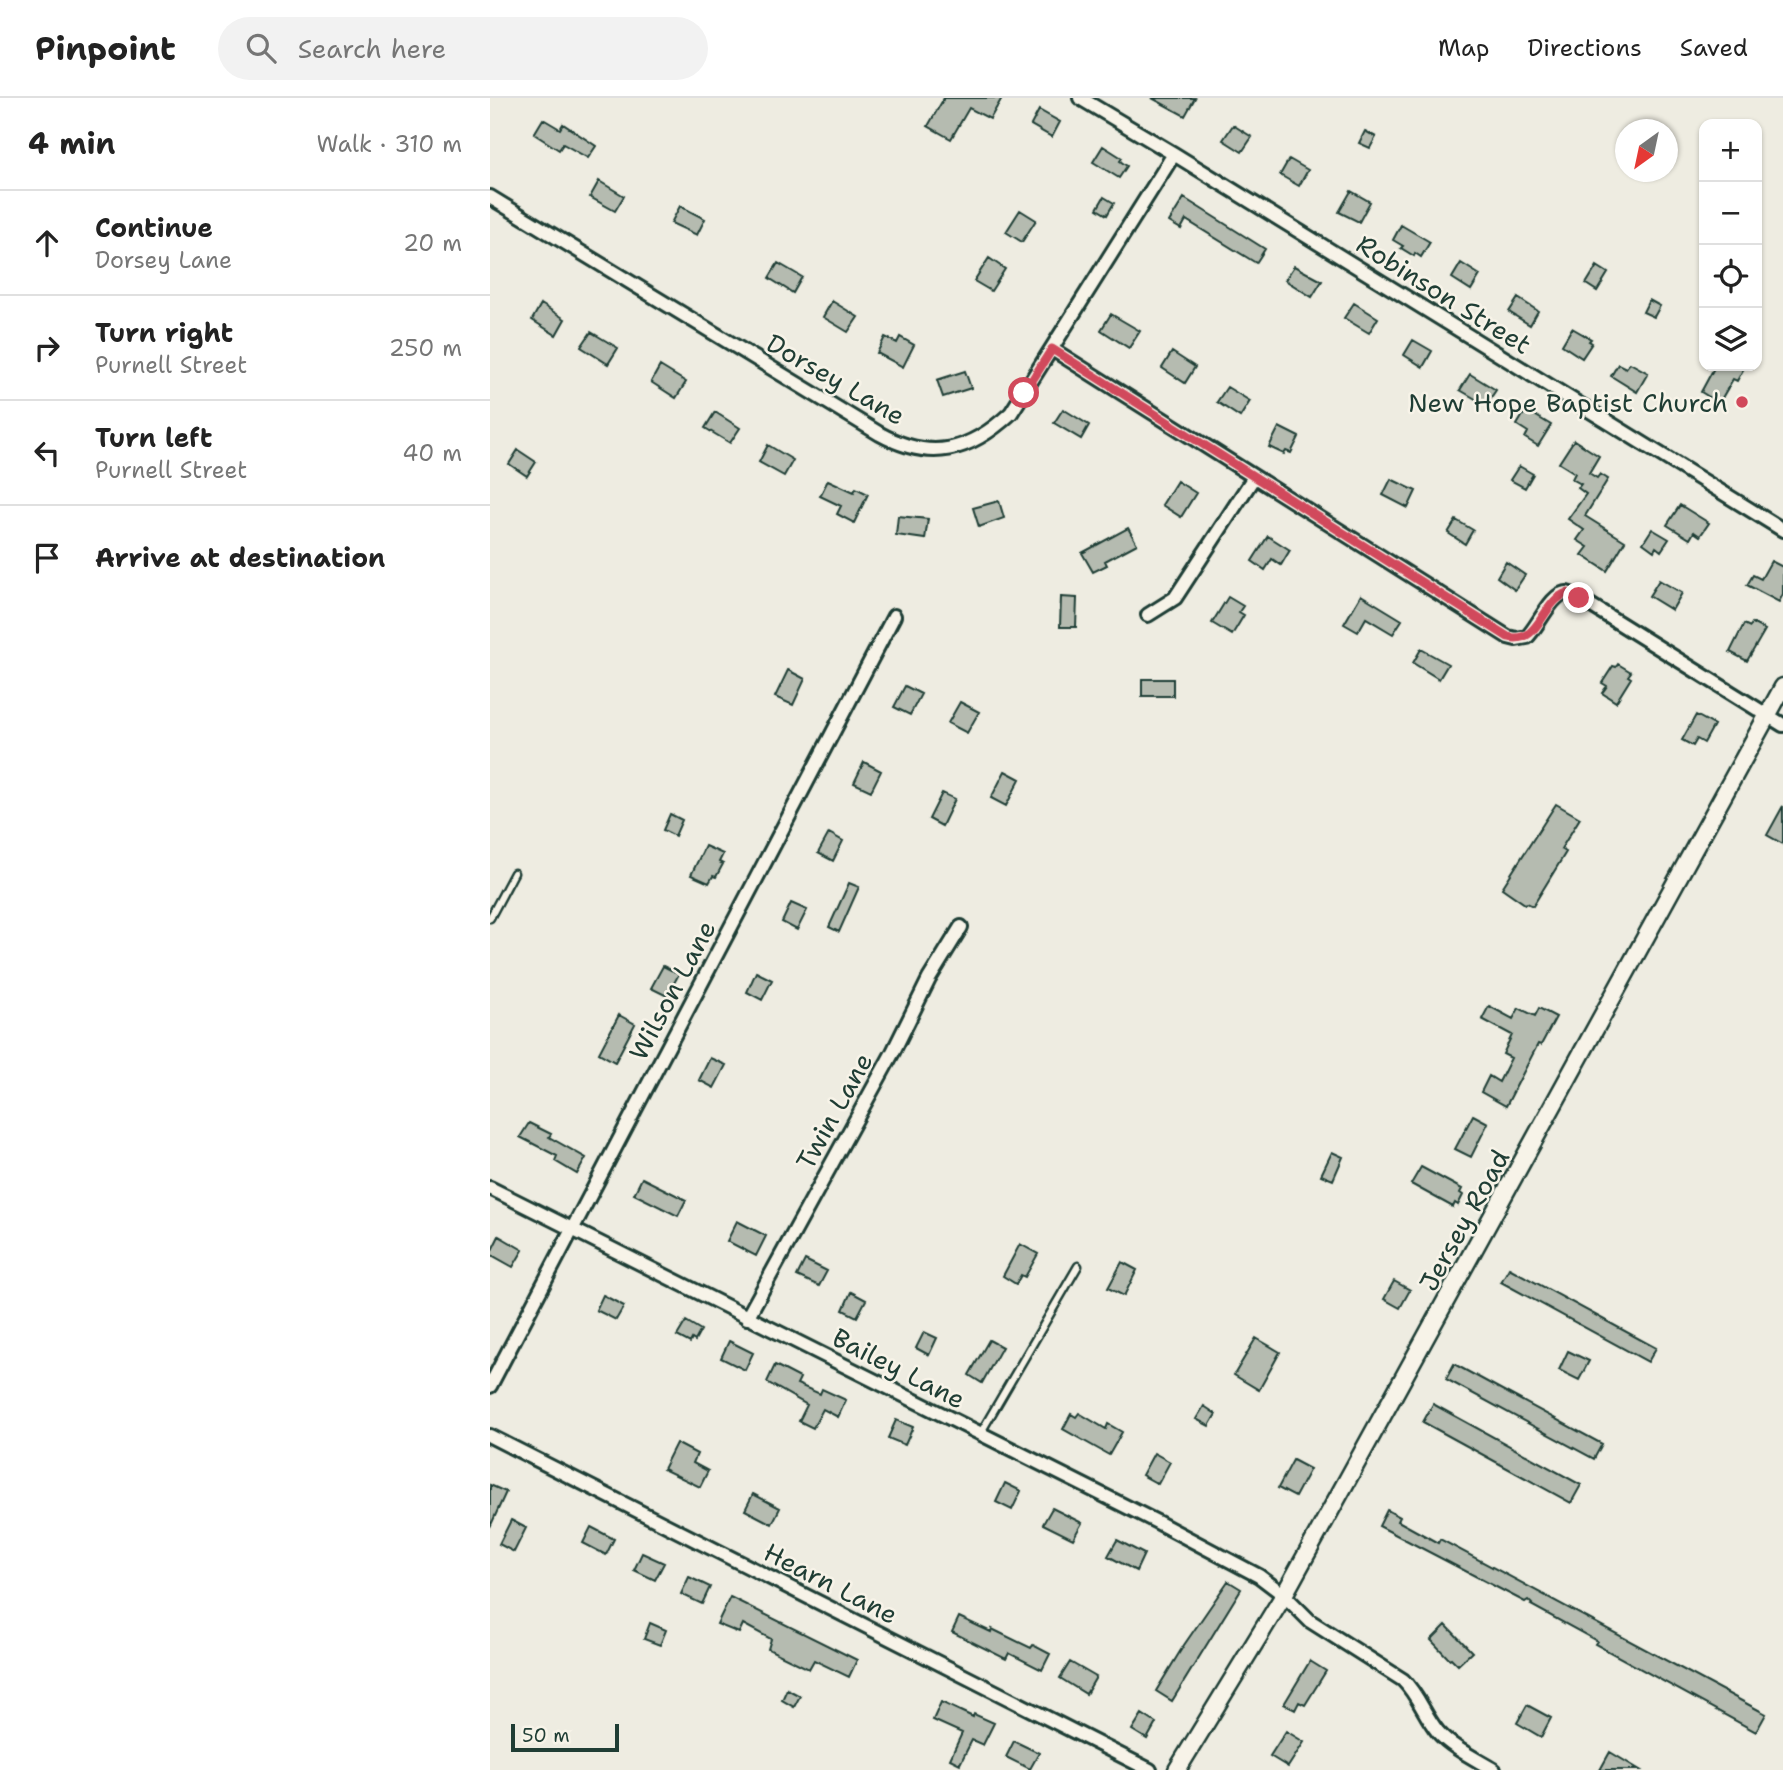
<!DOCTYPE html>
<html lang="en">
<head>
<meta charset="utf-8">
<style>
  body { margin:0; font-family:"Shantell Sans",sans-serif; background:#f2f2f2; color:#222 }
  .controls { position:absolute; right:21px; top:21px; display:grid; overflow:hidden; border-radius:14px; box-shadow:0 2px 5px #0004 }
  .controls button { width:63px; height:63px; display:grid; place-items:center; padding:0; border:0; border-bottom:2px solid #e0e0e0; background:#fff; color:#222; font:35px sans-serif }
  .compass { position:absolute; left:1125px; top:21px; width:63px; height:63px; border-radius:50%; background:#fff; box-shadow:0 2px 5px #0004; rotate:213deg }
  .scale { position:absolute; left:21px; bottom:18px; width:108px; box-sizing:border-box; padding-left:7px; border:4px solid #1f3d34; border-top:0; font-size:19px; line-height:24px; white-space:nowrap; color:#1f3d34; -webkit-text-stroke:5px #f7f3e8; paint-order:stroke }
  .stop { position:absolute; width:21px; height:21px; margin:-16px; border:5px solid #d1495b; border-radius:50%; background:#fff }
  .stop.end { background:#d1495b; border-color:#fff; box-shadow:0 2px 7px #0008 }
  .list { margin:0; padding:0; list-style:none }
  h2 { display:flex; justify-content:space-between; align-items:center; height:91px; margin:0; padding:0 28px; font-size:30px }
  h2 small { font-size:23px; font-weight:400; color:#767676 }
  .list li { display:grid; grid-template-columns:46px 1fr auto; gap:21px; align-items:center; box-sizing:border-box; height:105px; padding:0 28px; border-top:2px solid #e0e0e0 }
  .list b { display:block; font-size:26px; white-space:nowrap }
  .list p { margin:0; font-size:23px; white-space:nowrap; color:#767676 }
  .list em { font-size:23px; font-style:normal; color:#767676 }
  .icon { flex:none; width:38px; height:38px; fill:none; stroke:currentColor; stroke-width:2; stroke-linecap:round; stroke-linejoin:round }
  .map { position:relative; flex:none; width:1293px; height:1672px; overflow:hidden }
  header { display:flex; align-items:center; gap:42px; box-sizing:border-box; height:98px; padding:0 35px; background:#fff; border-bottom:2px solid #e0e0e0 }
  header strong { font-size:33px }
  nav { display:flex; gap:38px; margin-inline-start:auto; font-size:24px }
  .search { width:490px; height:63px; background:#f2f2f2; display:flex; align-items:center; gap:18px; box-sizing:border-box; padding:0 24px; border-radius:38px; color:#767676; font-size:26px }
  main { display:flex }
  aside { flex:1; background:#fff }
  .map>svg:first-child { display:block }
</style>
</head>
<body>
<header>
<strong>Pinpoint</strong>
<div class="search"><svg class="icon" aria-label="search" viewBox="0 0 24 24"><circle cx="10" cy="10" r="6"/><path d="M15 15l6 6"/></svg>Search here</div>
<nav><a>Map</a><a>Directions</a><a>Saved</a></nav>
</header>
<main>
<aside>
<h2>4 min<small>Walk · 310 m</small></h2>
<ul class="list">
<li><svg class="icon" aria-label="ahead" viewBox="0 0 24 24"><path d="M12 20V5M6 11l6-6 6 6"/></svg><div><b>Continue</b><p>Dorsey Lane</p></div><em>20 m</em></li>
<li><svg class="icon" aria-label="right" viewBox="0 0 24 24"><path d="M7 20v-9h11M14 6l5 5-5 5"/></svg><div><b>Turn right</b><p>Purnell Street</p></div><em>250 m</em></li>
<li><svg class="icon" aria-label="left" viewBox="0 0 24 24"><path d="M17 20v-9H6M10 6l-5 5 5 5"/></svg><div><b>Turn left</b><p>Purnell Street</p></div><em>40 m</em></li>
<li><svg class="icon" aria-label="arrive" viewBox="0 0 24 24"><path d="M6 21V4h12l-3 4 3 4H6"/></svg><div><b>Arrive at destination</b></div></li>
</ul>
</aside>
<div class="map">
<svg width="1293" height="1672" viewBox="0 0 1293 1672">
  <rect width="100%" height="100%" fill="#eeece1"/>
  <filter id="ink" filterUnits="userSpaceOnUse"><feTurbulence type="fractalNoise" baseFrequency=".0143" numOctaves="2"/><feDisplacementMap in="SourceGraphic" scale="14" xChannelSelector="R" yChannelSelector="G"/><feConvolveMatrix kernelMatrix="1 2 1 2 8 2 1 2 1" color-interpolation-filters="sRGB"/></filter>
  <g filter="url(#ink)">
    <path fill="#b5bbb0" stroke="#1f3d34" stroke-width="2" d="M454,0H512L500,21L479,10L461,41L438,28Z
      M662,0H705L695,18Z
      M549,12L570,24L562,39L541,27Z
      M53,21L70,31L73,26L106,48L98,60L73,46L69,52L44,36Z
      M743,27L762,39L752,54L733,42Z
      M875,33L886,39L880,50L869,45Z
      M613,48L632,60L630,63L637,68L629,80L603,64Z
      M799,61L818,72L809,88L790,77Z
      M109,83L134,98L125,113L100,99Z
      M861,93L880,104L869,124L849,114Z
      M614,99L624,105L617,117L607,111Z
      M694,100L775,151L766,165L696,122L691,131L679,124Z
      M190,108L215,121L207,137L181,125Z
      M530,112L546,122L532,144L516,134Z
      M911,127L940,144L931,159L925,155L924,158L911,150L913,148L903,142Z
      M499,160L515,171L501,193L484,183Z
      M288,165L312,179L303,195L279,180Z
      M971,165L990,177L981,192L962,180Z
      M804,168L832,183L822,199L795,182Z
      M1107,168L1118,175L1107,193L1096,186Z
      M1028,200L1048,213L1040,227L1019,214Z
      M1159,202L1170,208L1164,219L1153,214Z
      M342,203L368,219L358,234L333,219Z
      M864,205L888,220L879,235L854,220Z
      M51,206L75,221L66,237L42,222Z
      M621,216L650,233L639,250L611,232Z
      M1082,230L1101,241L1099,243L1102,245L1092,260L1072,247Z
      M101,234L128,250L118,266L91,249Z
      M395,239L407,245L410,239L424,247L413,269L387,255Z
      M923,242L942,253L933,269L914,257Z
      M682,254L705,269L695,285L672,270Z
      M1140,265L1158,275L1147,294L1121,278L1128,266L1136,270Z
      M170,268L196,284L186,300L161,284Z
      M1225,268H1255L1247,283L1243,281L1229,305L1211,294Z
      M475,273L481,290L453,299L447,282Z
      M980,276L1006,292L996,307L970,292Z
      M737,289L760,303L750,319L727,304Z
      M573,311L599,327L591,341L564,325Z
      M1036,312L1061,327L1048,348L1035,340L1038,334L1027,327Z
      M225,314L250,330L240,345L215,330Z
      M789,329L809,339L801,355L796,353L794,356L779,349Z
      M1084,342L1109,358L1099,375L1107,380L1110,376L1118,381L1095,418L1135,443L1117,473L1092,457L1098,449L1087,442L1094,432L1078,421L1096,396L1088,390L1091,386L1082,381L1085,375L1069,365Z
      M278,347L303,362L294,378L269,364Z
      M28,352L46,364L37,378L19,366Z
      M1029,368L1043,376L1035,390L1020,382Z
      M901,381L926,393L918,410L893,397Z
      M338,382L364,394L366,390L378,396L364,425L347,416L351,408L330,398Z
      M687,383L706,395L691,419L672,407Z
      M509,403L514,420L489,429L483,410Z
      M1190,407L1219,425L1210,438L1204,434L1200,441L1177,427Z
      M408,418L438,421L435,441L406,437Z
      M966,422L983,432L975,446L958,435Z
      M638,430L647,446L615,463L617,467L603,474L592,455Z
      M1162,431L1179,441L1171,453L1166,449L1164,453L1153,445Z
      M778,438L800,452L791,467L782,461L775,472L762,463Z
      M1281,463L1293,469V496L1289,504L1257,487L1263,477L1271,481Z
      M1016,464L1035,477L1025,492L1007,479Z
      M1169,482L1192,495L1182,512L1159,498Z
      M871,497L912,522L903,536L876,520L868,534L854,526Z
      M571,499L587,500L586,529H570Z
      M738,499L753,508L749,514L754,517L742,537L722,525Z
      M1262,525L1275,532L1257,563L1240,554L1254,526L1260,529Z
      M931,551L958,566L949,581L923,565Z
      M1128,566L1141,574L1138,578L1141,580L1126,604L1112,595L1117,588L1112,585L1123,568L1126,569Z
      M298,572L315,581L303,607L285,599Z
      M652,581H683V598H652Z
      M415,588L431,596L420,617L404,609Z
      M470,604L489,614L477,635L458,625Z
      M1206,617L1224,627L1214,645L1207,641L1203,648L1192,642Z
      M374,664L391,673L381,693L364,685Z
      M515,673L530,681L516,708L501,700Z
      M452,695L465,701L452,728L439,721Z
      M1066,706L1090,720L1071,751L1076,754L1043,808L1037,805L1035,806L1012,790Z
      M1293,708V746L1277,737Z
      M180,716L192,722L185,738L173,732Z
      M339,735L353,743L343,763L328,755Z
      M215,748L233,756L229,764L233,766L226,779L223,778L219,785L201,777Z
      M359,785L369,789L349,834L339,829Z
      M301,805L317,812L307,832L292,824Z
      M173,868L189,876L177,898L161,890Z
      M266,874L282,882L272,902L257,894Z
      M999,908L1023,921L1029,910L1045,918L1049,910L1066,919L1051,947L1048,946L1016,1008L991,994L999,978L1009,984L1021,960L1013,956L1022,937L992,921Z
      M129,917L145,926L125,964L109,955Z
      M220,960L236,967L224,990L209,982Z
      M983,1017L998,1025L981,1059L965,1051Z
      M39,1025L61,1036L59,1039L96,1060L87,1076L65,1063L67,1058L30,1039Z
      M842,1054L853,1059L843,1082L831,1077Z
      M931,1069L972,1091L970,1095L973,1097L968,1107L965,1105L963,1109L921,1086Z
      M152,1080L196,1102L188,1118L144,1096Z
      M247,1123L276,1138L266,1158L237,1143Z
      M9,1138L33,1152L23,1169L0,1156Z
      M530,1146L548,1156L535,1179L531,1177L526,1186L513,1178Z
      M315,1162L337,1173L329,1188L307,1178Z
      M632,1164L647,1172L634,1198L618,1190Z
      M1019,1170L1166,1250L1158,1264L1011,1184Z
      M904,1183L920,1192L910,1210L894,1201Z
      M361,1194L376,1202L367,1219L353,1212Z
      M113,1197L134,1208L126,1222L106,1212Z
      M196,1223L211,1232L205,1243L202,1241L200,1245L187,1238Z
      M434,1234L447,1240L439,1257L426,1250Z
      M766,1240L790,1254L769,1292L744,1277Z
      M499,1242L512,1249L492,1285L479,1277Z
      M239,1243L263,1255L255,1272L231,1260Z
      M1078,1253L1099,1263L1089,1282L1069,1272Z
      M964,1266L1112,1346L1104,1361L956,1281Z
      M285,1267L310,1280L307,1286L330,1296L332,1291L356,1302L348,1319L333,1311L323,1330L309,1323L317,1307L277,1284Z
      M943,1306L1091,1387L1081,1405L933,1324Z
      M714,1308L726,1316L719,1328L706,1321Z
      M589,1315L616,1331L618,1326L632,1334L619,1357L573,1331L581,1316L586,1319Z
      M406,1322L423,1329L415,1347L398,1340Z
      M186,1345L207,1356L203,1365L218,1373L210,1389L173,1371Z
      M664,1355L680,1364L668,1386L652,1377Z
      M803,1362L820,1371L805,1399L788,1390Z
      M515,1385L531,1393L522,1412L506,1404Z
      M0,1387L16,1394L0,1429Z
      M263,1396L290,1410L282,1426L255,1412Z
      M562,1410L592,1425L583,1441L553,1426Z
      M897,1412L910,1419L908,1423L948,1445L950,1441L1276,1616L1266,1634L1105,1546L1107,1543L1041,1507L1042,1506L1038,1502L1035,1504L889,1428Z
      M21,1422L36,1430L24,1454L9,1446Z
      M101,1429L124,1441L116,1457L93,1445Z
      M627,1442L654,1456L646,1473L618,1458Z
      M152,1455L174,1465L165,1482L144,1472Z
      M199,1479L220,1489L212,1506L191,1496Z
      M738,1483L751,1491L682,1603L666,1593L694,1547Z
      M240,1499L367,1562L359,1579L324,1562L319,1571L278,1551L281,1541L253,1526L249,1535L227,1526Z
      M469,1519L501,1534L502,1531L541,1550L543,1547L560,1556L552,1572L519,1555L516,1561L462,1534Z
      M160,1525L176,1532L170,1547L154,1541Z
      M956,1527L982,1554L968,1567L961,1560L959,1561L941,1542Z
      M820,1563L836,1573L815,1607L809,1604L805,1612L794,1606Z
      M580,1564L606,1579L596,1596L570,1580Z
      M297,1591L310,1598L304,1609L292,1602Z
      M451,1604L483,1619L484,1616L504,1625L493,1647L482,1642L470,1666L460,1661L472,1635L443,1622Z
      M1037,1607L1061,1620L1051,1639L1027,1625Z
      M652,1616L666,1625L657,1641L642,1632Z
      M796,1633L814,1644L798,1669L780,1658Z
      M524,1643L549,1655L540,1671L516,1659Z
      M1120,1654L1150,1672H1110Z"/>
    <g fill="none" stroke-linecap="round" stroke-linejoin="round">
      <defs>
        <path id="service" d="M0,820L24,775
          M490,1336L588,1168"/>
        <path id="minor" d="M590,0L684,56L1293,432
          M0,99L390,336C441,364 479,354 521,315L684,56
          M562,251L1018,539L1026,541L1037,539C1048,529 1062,494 1077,495C1081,496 1085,498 1089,500L1293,627
          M658,517L685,500L764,379
          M0,1090L667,1424L769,1478L794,1497L820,1523L913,1582C929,1598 934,1617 948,1634C962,1650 986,1661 1004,1672
          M257,1220L403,954L439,881L471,829
          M0,1288L404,518
          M0,1338L660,1672"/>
        <path id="tertiary" d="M687,1672L794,1497L1293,589"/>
      </defs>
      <use href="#service" stroke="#1f3d34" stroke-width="11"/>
      <use href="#minor" stroke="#1f3d34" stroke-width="18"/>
      <use href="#tertiary" stroke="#1f3d34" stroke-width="21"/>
      <use href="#service" stroke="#f7f3e8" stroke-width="6"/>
      <use href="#minor" stroke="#f7f3e8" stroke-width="12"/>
      <use href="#tertiary" stroke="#f7f3e8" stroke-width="16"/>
    </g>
  </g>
  <g fill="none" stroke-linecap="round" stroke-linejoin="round" filter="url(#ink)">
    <path stroke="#d1495b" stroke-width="9" d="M534,295L562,251L1018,539C1050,547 1051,504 1077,495L1089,500"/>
  </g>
  <circle fill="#d1495b" stroke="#f7f3e8" stroke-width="2.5" cx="1252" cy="304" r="7"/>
  <g text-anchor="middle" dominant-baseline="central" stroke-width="5" stroke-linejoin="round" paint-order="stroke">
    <g font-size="26" fill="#1f3d34" stroke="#f7f3e8">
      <text transform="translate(954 196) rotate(32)">Robinson Street</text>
      <text transform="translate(346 281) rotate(30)">Dorsey Lane</text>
      <text transform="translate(182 892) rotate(-62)">Wilson Lane</text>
      <text transform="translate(344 1013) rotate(-61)">Twin Lane</text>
      <text transform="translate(974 1122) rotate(-61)">Jersey Road</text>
      <text transform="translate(409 1270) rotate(27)">Bailey Lane</text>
      <text transform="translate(341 1485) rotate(27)">Hearn Lane</text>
    </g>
    <g font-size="26" fill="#1f3d34" stroke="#f7f3e8" text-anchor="end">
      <text x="1238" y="304">New Hope Baptist Church</text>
    </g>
  </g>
</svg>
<div class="controls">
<button>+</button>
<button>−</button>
<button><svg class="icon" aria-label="locate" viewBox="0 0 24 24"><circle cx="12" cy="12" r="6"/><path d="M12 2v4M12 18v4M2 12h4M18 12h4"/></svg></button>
<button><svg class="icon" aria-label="layers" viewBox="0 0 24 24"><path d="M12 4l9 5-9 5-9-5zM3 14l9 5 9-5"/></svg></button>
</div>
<svg class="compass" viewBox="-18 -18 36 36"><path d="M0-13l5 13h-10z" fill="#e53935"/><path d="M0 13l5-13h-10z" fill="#767676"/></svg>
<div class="scale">50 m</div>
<div class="stop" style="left:534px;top:295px"></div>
<div class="stop end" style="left:1089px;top:500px"></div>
</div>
</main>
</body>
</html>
